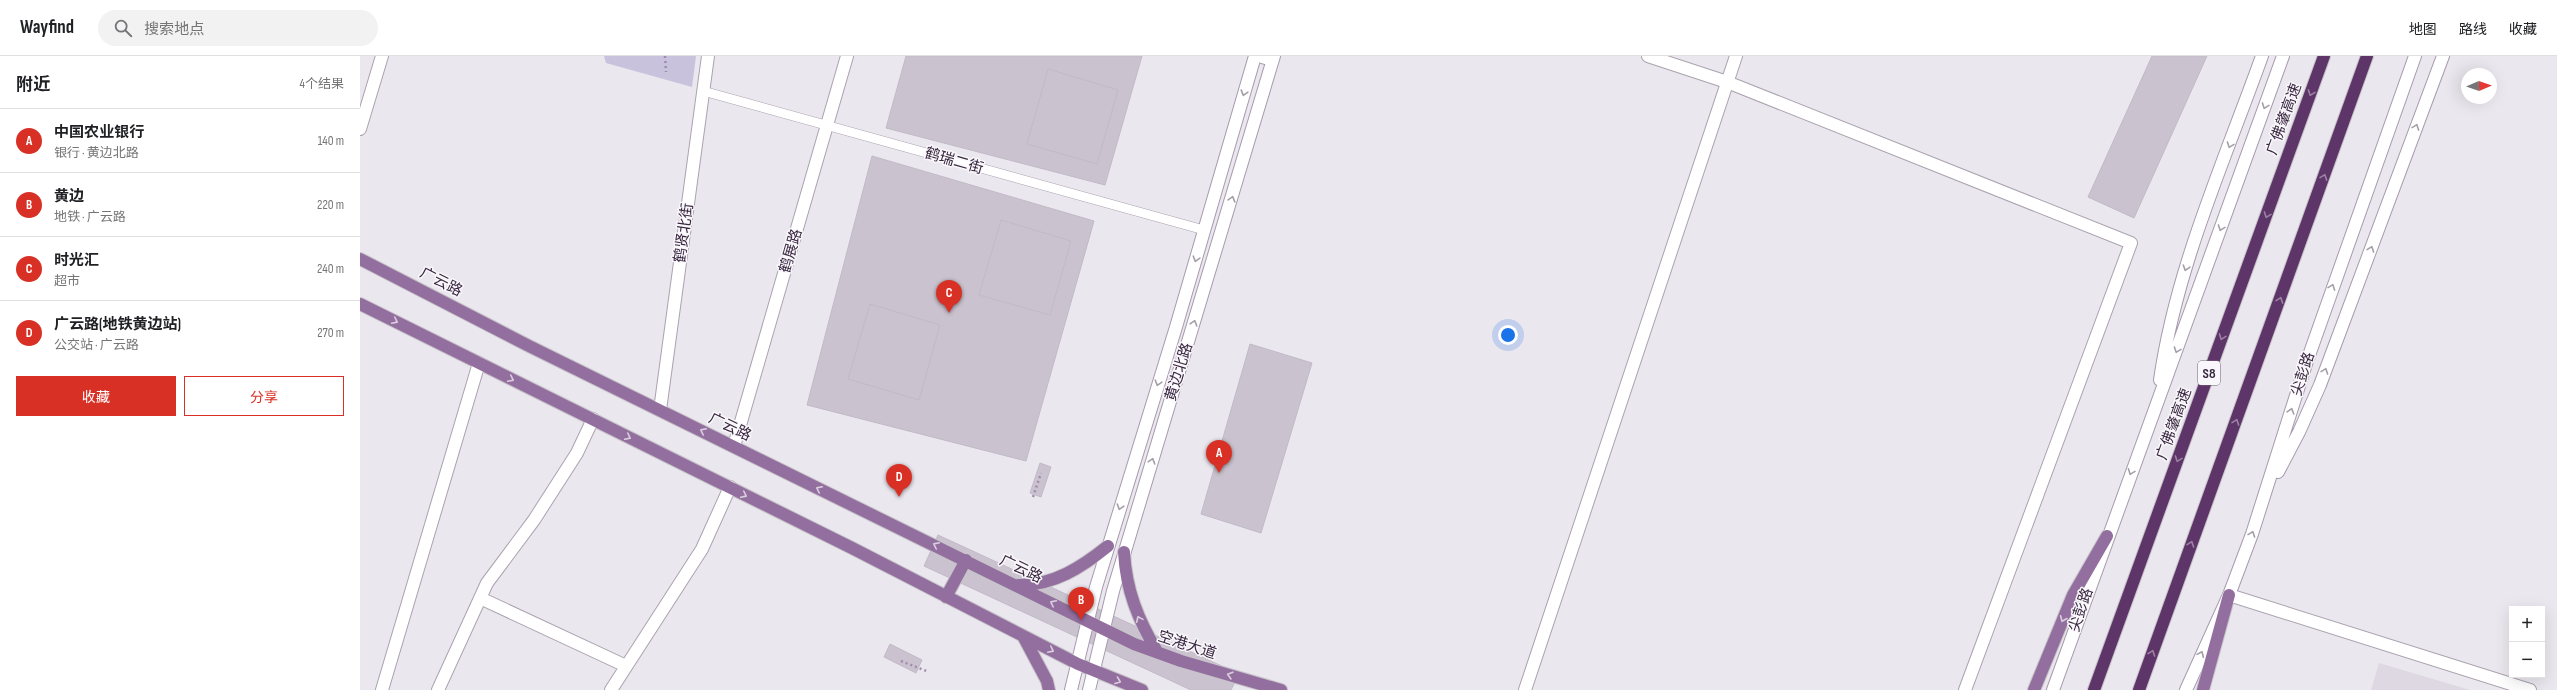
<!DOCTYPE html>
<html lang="zh">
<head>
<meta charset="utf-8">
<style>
  body { margin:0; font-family:"Sofia Sans Condensed","Noto Sans SC",sans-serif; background:#f2f2f2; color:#202124 }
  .controls { position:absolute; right:12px; bottom:12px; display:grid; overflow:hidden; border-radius:0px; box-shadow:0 4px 16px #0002 }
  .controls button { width:36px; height:36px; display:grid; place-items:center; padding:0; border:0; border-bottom:1px solid #e0e0e0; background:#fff; color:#202124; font:20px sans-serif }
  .compass { position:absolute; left:2101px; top:12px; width:36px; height:36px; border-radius:50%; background:#fff; box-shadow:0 4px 16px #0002; rotate:88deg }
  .you { position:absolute; left:1148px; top:279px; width:14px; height:14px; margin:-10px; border:3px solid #fff; border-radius:50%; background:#1a73e8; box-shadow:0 0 0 6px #1a73e833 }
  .badge { display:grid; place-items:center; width:26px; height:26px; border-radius:50%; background:#d93025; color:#fff; font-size:13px; font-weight:700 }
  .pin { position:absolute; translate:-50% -33px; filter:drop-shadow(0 1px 2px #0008) }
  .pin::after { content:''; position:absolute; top:21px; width:14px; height:12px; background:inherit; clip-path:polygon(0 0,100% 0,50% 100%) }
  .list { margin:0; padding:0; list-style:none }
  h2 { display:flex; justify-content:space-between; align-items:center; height:52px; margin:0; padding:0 16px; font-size:17px }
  h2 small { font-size:13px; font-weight:400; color:#757577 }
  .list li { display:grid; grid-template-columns:26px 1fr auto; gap:12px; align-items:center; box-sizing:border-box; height:64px; padding:0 16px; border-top:1px solid #e0e0e0 }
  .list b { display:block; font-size:15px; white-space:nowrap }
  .list p { margin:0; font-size:13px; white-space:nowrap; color:#757577 }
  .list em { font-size:13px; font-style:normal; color:#757577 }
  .actions { display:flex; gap:8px; padding:12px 16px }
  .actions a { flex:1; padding:9px 0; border:1px solid #d93025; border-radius:0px; text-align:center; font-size:14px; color:#d93025 }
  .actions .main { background:#d93025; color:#fff }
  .icon { flex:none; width:22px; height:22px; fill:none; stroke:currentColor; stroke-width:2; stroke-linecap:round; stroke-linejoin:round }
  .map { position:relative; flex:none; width:2197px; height:634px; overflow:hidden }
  header { display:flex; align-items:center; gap:24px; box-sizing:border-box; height:56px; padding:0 20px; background:#fff; border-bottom:1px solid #e0e0e0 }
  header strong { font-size:19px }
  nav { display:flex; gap:22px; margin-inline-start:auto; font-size:14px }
  .search { width:280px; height:36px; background:#f2f2f2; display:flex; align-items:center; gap:10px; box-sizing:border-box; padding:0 14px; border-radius:22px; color:#757577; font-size:15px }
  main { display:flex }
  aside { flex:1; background:#fff }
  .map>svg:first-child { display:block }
</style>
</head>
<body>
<header>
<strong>Wayfind</strong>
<div class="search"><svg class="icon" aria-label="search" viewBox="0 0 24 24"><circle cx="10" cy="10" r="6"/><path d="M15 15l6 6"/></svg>搜索地点</div>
<nav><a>地图</a><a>路线</a><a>收藏</a></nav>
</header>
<main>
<aside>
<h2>附近<small>4个结果</small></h2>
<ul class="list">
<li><span class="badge">A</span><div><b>中国农业银行</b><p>银行 · 黄边北路</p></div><em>140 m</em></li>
<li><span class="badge">B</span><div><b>黄边</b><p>地铁 · 广云路</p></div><em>220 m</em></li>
<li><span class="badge">C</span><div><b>时光汇</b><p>超市</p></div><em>240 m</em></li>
<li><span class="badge">D</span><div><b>广云路(地铁黄边站)</b><p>公交站 · 广云路</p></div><em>270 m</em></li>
</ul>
<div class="actions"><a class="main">收藏</a><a>分享</a></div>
</aside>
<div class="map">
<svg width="2197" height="634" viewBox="0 0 2197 634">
  <rect width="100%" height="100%" fill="#ebe7ee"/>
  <path fill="#ded8e2" d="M2019,607L2110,634H2011Z"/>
  <path fill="#c9c2dd" d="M244,0H336L332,31L246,7Z"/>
  <path fill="#cac3cf" stroke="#c1b9c7" d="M546,0H782L745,129L526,72Z
    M1792,0H1847L1774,162L1728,141Z
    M688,13L758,34L737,108L667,88Z
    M512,100L734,165L666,405L447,349Z
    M641,164L711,185L690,259L619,239Z
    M510,248L580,269L559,344L488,323Z
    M890,288L952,307L901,477L841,458Z
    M680,407L691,411L681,441L670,437Z
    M578,479L879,618L871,634H831L564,510Z
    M530,588L562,604L556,617L524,601Z"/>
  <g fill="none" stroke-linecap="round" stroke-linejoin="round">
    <defs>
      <path id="lane" d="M343,35L844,174"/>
      <path id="street" d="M899,0L912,4
        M1288,0L1367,26L1771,187L1605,634
        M0,73L22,0
        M300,354L348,0
        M374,390L487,0
        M1869,539L2170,634
        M120,542L266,610
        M22,634L119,307
        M78,634L127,527L174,464L217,397L233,363
        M251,634L342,493L370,431
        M1165,634L1376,0"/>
      <path id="secondary" d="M1800,324C1816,212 1864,106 1902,0
        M1918,416L1939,376L1960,329L2083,0
        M711,634L736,531L816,271L895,0
        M729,634L753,535L914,0
        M1693,634L1923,0
        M1826,634L1869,539L1892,478L1946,308L2055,0"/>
      <path id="primary" d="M0,203L169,290L774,588L821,605L921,634
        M0,248L492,492L718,608L782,634
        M764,496C766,534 778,564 798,597
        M658,529C693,530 722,511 748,490
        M586,541L606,504
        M663,580L687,625L689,634
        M1674,634L1713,539L1747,480
        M1843,634L1869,539"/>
      <path id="highway" d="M1734,634L1964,0
        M1779,634L2007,0"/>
    </defs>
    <use href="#lane" stroke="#aba2af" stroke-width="10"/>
    <use href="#street" stroke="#aba2af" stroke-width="14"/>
    <use href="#secondary" stroke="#a79aae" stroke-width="14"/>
    <use href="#primary" stroke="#c7c3c9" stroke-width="14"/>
    <use href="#highway" stroke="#c7c3c9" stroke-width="14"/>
    <path stroke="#a38aaf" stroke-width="2.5" stroke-dasharray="2 3" stroke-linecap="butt" d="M305,0L306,16
      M673,441L681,417
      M541,605L569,616"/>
    <use href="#lane" stroke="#fff" stroke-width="9"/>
    <use href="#street" stroke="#fff" stroke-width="12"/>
    <use href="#secondary" stroke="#fff" stroke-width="12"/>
    <use href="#primary" stroke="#936f9f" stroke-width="12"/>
    <use href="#highway" stroke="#5e3569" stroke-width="12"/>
  </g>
  <defs><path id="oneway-chevron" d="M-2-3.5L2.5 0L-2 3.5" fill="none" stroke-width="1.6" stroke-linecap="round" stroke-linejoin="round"/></defs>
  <g stroke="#a59ea9">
    <use href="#oneway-chevron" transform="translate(884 37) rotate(106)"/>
    <use href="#oneway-chevron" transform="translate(1905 50) rotate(110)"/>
    <use href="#oneway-chevron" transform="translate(2056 71) rotate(-70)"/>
    <use href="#oneway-chevron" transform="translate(1870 89) rotate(110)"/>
    <use href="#oneway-chevron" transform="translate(872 143) rotate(-74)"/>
    <use href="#oneway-chevron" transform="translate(1861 172) rotate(110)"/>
    <use href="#oneway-chevron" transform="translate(2011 193) rotate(-70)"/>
    <use href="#oneway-chevron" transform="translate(836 203) rotate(107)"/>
    <use href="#oneway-chevron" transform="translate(1826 212) rotate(108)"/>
    <use href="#oneway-chevron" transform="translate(1972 231) rotate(-70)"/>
    <use href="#oneway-chevron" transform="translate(834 267) rotate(-73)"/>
    <use href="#oneway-chevron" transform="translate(1817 294) rotate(110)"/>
    <use href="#oneway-chevron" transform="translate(1965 315) rotate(-70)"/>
    <use href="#oneway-chevron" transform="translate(798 327) rotate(107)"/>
    <use href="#oneway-chevron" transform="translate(1931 355) rotate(-73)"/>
    <use href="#oneway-chevron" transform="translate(792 405) rotate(-73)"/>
    <use href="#oneway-chevron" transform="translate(1771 416) rotate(111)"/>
    <use href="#oneway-chevron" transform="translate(760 451) rotate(107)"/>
    <use href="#oneway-chevron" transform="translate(1892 478) rotate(-70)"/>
    <use href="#oneway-chevron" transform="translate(1841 598) rotate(-66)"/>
  </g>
  <g stroke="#9c83a3">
    <use href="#oneway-chevron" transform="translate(1951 37) rotate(110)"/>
    <use href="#oneway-chevron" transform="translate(1964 121) rotate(-70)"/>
    <use href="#oneway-chevron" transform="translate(1907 159) rotate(110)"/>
    <use href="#oneway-chevron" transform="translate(1920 244) rotate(-70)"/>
    <use href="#oneway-chevron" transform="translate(1862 281) rotate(110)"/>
    <use href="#oneway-chevron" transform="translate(1876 366) rotate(-70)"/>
    <use href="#oneway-chevron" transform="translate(1818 403) rotate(110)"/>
    <use href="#oneway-chevron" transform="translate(1831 488) rotate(-70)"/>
    <use href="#oneway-chevron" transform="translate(1792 597) rotate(-70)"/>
  </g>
  <g stroke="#dacedf">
    <use href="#oneway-chevron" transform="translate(35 265) rotate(26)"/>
    <use href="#oneway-chevron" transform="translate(151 323) rotate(26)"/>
    <use href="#oneway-chevron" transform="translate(343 375) rotate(-154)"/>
    <use href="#oneway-chevron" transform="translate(268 381) rotate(26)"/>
    <use href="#oneway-chevron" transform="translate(459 433) rotate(-154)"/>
    <use href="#oneway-chevron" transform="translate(384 439) rotate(26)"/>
    <use href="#oneway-chevron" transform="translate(576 489) rotate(-154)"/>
    <use href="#oneway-chevron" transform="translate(693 547) rotate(-153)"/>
    <use href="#oneway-chevron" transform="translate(779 563) rotate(-114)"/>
    <use href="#oneway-chevron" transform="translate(1703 563) rotate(113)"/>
    <use href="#oneway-chevron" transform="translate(691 594) rotate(27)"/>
    <use href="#oneway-chevron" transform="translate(870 619) rotate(-164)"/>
    <use href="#oneway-chevron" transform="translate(758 625) rotate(21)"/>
  </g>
  <g text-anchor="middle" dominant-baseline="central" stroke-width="3" stroke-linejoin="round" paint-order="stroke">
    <rect fill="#f9f7fb" stroke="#726577" stroke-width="1" x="1838" y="305" width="22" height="24" rx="3"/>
    <g font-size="14" font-weight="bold" fill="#38273f">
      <text x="1849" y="317">S8</text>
    </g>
    <g font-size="15" fill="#38273f" stroke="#f9f7fb">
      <text transform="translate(1924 63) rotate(-70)">广佛肇高速</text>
      <text transform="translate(594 105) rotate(16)">鹤瑞二街</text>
      <text transform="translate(324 177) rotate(-82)">鹤贤北街</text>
      <text transform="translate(431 195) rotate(-74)">鹤展路</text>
      <text transform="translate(81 226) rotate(27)">广云路</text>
      <text transform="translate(819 316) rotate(-73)">黄边北路</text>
      <text transform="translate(1943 318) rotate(-72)">尖彭路</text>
      <text transform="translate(1814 368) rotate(-70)">广佛肇高速</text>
      <text transform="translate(370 371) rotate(26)">广云路</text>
      <text transform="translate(661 513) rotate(26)">广云路</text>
      <text transform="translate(1721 554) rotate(-71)">尖彭路</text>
      <text transform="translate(827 589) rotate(18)">空港大道</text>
    </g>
  </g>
</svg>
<div class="controls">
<button>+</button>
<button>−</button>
</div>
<svg class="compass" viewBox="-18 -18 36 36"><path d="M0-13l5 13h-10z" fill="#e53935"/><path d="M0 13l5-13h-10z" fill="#757577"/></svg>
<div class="you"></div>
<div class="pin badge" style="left:859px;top:417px">A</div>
<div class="pin badge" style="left:721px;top:564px">B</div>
<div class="pin badge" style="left:589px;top:257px">C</div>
<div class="pin badge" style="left:539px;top:441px">D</div>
</div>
</main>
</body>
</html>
